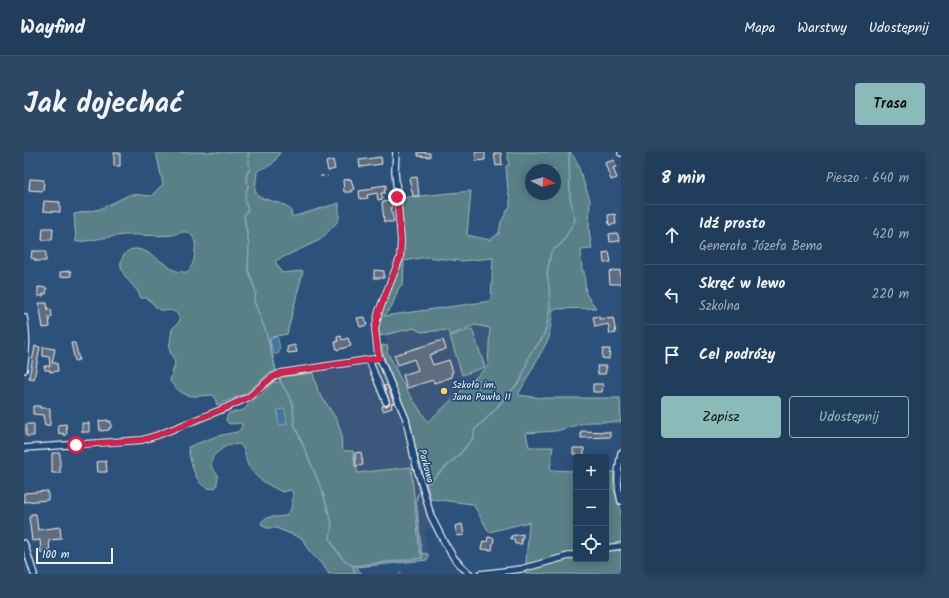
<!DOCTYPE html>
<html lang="pl">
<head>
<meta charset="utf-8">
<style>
  body { margin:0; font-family:Kalam,sans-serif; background:#2d4865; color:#f1f3f6 }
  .controls { position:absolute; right:12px; bottom:12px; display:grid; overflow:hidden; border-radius:4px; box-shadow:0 2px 10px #0003 }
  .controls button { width:36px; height:36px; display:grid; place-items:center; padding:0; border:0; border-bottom:1px solid #3e5672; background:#213d5c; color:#f1f3f6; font:20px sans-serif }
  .compass { position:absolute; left:501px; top:12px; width:36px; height:36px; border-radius:50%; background:#213d5c; box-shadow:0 2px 10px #0003; rotate:96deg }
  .scale { position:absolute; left:12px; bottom:10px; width:77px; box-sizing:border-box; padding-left:4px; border:2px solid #f4f1e8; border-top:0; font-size:11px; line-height:14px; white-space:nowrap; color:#f4f1e8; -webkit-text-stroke:3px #1f4a7a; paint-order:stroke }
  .stop { position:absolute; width:12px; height:12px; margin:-9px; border:3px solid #e11d48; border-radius:50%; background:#fff }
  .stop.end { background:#e11d48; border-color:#fff; box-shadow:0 1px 4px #0008 }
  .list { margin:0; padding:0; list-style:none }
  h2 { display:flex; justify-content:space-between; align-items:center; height:52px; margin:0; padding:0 16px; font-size:17px }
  h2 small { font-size:13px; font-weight:400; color:#a2aebb }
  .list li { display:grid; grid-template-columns:26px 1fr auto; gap:12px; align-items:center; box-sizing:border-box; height:60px; padding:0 16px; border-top:1px solid #3e5672 }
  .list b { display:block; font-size:15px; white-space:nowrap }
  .list p { margin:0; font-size:13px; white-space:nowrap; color:#a2aebb }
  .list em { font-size:13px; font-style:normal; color:#a2aebb }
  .actions { display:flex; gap:8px; padding:12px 16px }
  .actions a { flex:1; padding:9px 0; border:1px solid #8bbbb9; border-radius:4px; text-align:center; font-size:14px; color:#8bbbb9 }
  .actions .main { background:#8bbbb9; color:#111 }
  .icon { flex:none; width:22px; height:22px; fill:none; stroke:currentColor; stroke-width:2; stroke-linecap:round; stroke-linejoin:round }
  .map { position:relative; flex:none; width:597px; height:422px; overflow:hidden; border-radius:4px }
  header { display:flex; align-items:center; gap:24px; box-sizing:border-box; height:56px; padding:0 20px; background:#213d5c; border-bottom:1px solid #3e5672 }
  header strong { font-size:19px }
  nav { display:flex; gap:22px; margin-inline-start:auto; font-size:14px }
  .intro { display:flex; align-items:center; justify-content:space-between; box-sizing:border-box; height:96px; padding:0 24px }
  h1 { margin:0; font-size:28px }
  .button { padding:10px 18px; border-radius:4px; background:#8bbbb9; color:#111; font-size:14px; font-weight:700 }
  main { display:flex; gap:24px; padding:0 24px }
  aside { flex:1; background:#213d5c; border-radius:4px; box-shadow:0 2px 10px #0003 }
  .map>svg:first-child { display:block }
</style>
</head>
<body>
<header>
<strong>Wayfind</strong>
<nav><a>Mapa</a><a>Warstwy</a><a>Udostępnij</a></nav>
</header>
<div class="intro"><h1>Jak dojechać</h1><a class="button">Trasa</a></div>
<main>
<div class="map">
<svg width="597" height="422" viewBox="0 0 597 422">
  <rect width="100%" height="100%" fill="#2c517b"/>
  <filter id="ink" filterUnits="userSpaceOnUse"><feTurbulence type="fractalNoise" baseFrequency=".025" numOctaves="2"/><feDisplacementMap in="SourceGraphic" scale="8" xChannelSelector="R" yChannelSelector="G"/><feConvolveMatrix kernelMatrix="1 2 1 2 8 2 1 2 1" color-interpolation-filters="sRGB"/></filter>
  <g filter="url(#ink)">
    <path fill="#3b597c" d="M467,149L464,214L403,326L367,206L363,200L364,194L361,183L359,164Z
      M353,210L366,232L373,253L404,367L408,375L401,379L404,402L396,401L256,225L289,221L344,213Z"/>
    <path fill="#598086" stroke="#a6b8b7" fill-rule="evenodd" d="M132,0H256C253,5 251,11 245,14C240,16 237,16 233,20L231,39L235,45L261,53L267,58L268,65L315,51V68L296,88L251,109L258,121L279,119L263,182L248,185L245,188L252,218L243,223L221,242L193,253L190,243C167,244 161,248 146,229L151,211L145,197L148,177L156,169C153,156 147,159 135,158L123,146H117C115,142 113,138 110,135C103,127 91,115 100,103C113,85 138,112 150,118C154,120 159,120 163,120C170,112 170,109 171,98C172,92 171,85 165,81C159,78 154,82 148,83C132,85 116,82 101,83C84,84 68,89 52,90L50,62L76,57L107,42L127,44L139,32Z
      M483,0H546L552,8L566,48L565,78L568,97L557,98L558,119H560L562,142L572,156L529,157L525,186L494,243L519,246H596L597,270H564L532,279L502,281L505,295H529L526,318L552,319V398L514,410L502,412L505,370L465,380L449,352L407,347L380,258L364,221L365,219L358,198V193L364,194L363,200C369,209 372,219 377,228C385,243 395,256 404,270L464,214L466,176L451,173L426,183L424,178L397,180L390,176L356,184L354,174L356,163L379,100L375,46L447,39L443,83L466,88L475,81L477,70L486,54V46L484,40L482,14L485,13ZM507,18H531V42H507ZM403,105L437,109L469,106L467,149L360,164L368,154L375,135L379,133L380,109Z
      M448,177L461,215L438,223L426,184Z
      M289,221L294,239L313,268L317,280L318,296L321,299H329L331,315H333V321L387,315L396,401L404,402V408L332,415L338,422H305C298,409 283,402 279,387L252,376H243L239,374L237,371C245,357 266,375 268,351C269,346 270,342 267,338L258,340C245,333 233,328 225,315C220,307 223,298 215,292L203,293L189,304L187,312L188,316L194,323L193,332L191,336C172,341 166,308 164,295L193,284L213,280L216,278L218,274L217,271L205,272L202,268L203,264L205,261L220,258L226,251L238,242L246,233L249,230H257L256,225Z
      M582,320H590L589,335L597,359V390L595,392L582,393Z
      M597,398V422H502V419L552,405V407H582V399Z"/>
    <path fill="#42769f" stroke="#89a7bc" d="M252,185L254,187C255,192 257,198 254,202H250L246,189L248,186Z
      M261,257L263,272L255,273L253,258Z"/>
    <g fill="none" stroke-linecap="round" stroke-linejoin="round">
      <path stroke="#89a7bc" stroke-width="1.5" d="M225,0L224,4L226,17C221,23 222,27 224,34C221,40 220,51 224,57L220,64L225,93L224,117L232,141L230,149L242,180L252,219
        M254,225L267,248L269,253L270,272L298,338L308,371L306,386L310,395L318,406L329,414L331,422
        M403,332L435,303L449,286L451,277L465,264L497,228L506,202L518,187L523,174L526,154L525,134L523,121L527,100L538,91L551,68L546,45L545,0
        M329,414L398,406L392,348L394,342"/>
    </g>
    <path fill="#5e6d7e" stroke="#f4f1e8" d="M394,0L406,1V5L394,4Z
      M451,0H461V8L452,9Z
      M90,1H96V14H90Z
      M470,1H477L478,13L472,14Z
      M357,5L358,12L336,15L335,8Z
      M309,8L311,17L304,19L302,10Z
      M590,8L592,15L589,16L593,26L587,28L581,11Z
      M393,25L395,44H389L385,26Z
      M6,27L20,28L19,39L5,38Z
      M327,27L330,38H327V40H320L319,28Z
      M362,33V38H360L361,41H357L359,47L354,48L353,41L343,43L344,46L336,47L335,39L349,37L348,35Z
      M20,49L36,50V60L19,59Z
      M367,49L368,55H367L370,70H360L358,50Z
      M591,62L592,72L585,73L584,63Z
      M19,76H29L28,88H18Z
      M593,81L596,89L586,90L585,82Z
      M8,99H21L22,101V109H11V107L7,106Z
      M585,100L587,110L580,111L579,101Z
      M350,118L360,119V126H350Z
      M596,118L597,132H586L585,120Z
      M47,119V124L36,125V120Z
      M14,135L23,136L22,142H19V144H14Z
      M15,151H23L24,158L27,157L28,165H25L26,175L19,176Z
      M575,164V167L584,166V167L589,166L592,181L586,182L584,172L571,175L569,165Z
      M341,165L343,173L336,175L333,166Z
      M317,184L318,188L324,186L327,194L313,198L311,190H314L313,185Z
      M419,188L422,197L405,203L409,213L425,208L429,220L427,221L428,225L410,231L409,228L383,236L379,223L394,218L390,207L374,213L370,203Z
      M47,191H51L55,208L51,209Z
      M271,193L273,200L264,201L263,195Z
      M11,194L16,195L10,227L5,226Z
      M19,195L31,197L28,211H33L34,219L26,220V218H21L20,214H26L25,205L19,204Z
      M579,197H586L585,207L578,206Z
      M573,214H583L581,222H574Z
      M569,232H579L578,240H569Z
      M363,233L370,251L367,252L368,256L359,259L358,254H363L366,251L360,234Z
      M9,254H16V256H26V273L21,274L19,263L9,262Z
      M84,268V270L87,269V276H85V278L76,279L75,269Z
      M58,271H65V280H58Z
      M2,272H10V284H2Z
      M42,272L43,281L41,284L39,281L35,282L34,273Z
      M557,279L586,280V285L557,286Z
      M549,296H560V305H552V302H549Z
      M337,300L339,313L332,314L331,301Z
      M28,301H36V321H28Z
      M82,309L83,320H74L73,310Z
      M24,339V348L0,350V341Z
      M7,362H12L14,378L36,375L37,387L25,388L26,400L17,401L16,388L8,389L5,365L7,364Z
      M438,372L440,383L433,384L431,374Z
      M499,382V386H497L498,392H491L490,387H487V384Z
      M464,385L470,386L468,398L457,397L459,389L463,390Z"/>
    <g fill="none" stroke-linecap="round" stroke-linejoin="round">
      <defs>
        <path id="minor" d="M372,0L371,19L377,89L376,106L355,159L351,177L354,202L382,267L391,310L407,364L420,390L430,406L439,416L446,422
          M597,0V1
          M0,165C4,183 3,199 0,218
          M345,208L362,250
          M0,296L118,288L134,283L199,257L225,245L247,226L257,221L356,206
          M597,301C594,318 592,332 597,349
          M0,391L10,422
          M582,396L597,394
          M456,422L497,417L552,402"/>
      </defs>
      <use href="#minor" stroke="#f4f1e8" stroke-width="8"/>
      <path stroke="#f4f1e8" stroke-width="1" stroke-dasharray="4 3" stroke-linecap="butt" d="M296,24H304
        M376,422L377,420"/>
      <use href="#minor" stroke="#1f4a7a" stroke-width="5.5"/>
    </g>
  </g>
  <g fill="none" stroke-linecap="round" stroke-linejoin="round" filter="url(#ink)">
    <path stroke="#e11d48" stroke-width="5" d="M52,293L118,288L134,283L199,257L225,245L247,226L257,221L356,206L354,202L351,177L355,159L376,106L377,89L373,45"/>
  </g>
  <circle fill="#ffd166" stroke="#1f4a7a" stroke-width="1.5" cx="420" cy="239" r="4"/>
  <g text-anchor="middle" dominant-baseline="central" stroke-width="3.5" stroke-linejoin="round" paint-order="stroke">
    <g font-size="10" fill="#f4f1e8" stroke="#1f4a7a" text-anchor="start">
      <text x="428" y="233">Szkoła im.<tspan x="428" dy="12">Jana Pawła II</tspan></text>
    </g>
    <g font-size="10" fill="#f4f1e8" stroke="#1f4a7a">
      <text transform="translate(402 314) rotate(75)">Parkowa</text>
    </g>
  </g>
</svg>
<div class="controls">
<button>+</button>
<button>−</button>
<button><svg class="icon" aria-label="locate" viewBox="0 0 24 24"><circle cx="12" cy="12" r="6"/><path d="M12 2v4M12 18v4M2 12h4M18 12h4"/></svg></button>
</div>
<svg class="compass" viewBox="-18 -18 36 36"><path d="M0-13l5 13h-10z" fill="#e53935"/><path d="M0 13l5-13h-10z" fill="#a2aebb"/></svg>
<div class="scale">100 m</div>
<div class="stop" style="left:52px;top:293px"></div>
<div class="stop end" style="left:373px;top:45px"></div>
</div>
<aside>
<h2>8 min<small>Pieszo · 640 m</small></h2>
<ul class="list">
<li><svg class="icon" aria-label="ahead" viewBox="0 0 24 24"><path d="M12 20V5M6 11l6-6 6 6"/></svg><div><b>Idź prosto</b><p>Generała Józefa Bema</p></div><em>420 m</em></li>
<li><svg class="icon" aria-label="left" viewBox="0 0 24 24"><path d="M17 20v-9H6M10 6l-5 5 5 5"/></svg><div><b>Skręć w lewo</b><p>Szkolna</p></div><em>220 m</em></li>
<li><svg class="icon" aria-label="arrive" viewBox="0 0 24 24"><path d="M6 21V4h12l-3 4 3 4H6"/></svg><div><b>Cel podróży</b></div></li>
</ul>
<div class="actions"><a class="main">Zapisz</a><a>Udostępnij</a></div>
</aside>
</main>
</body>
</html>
